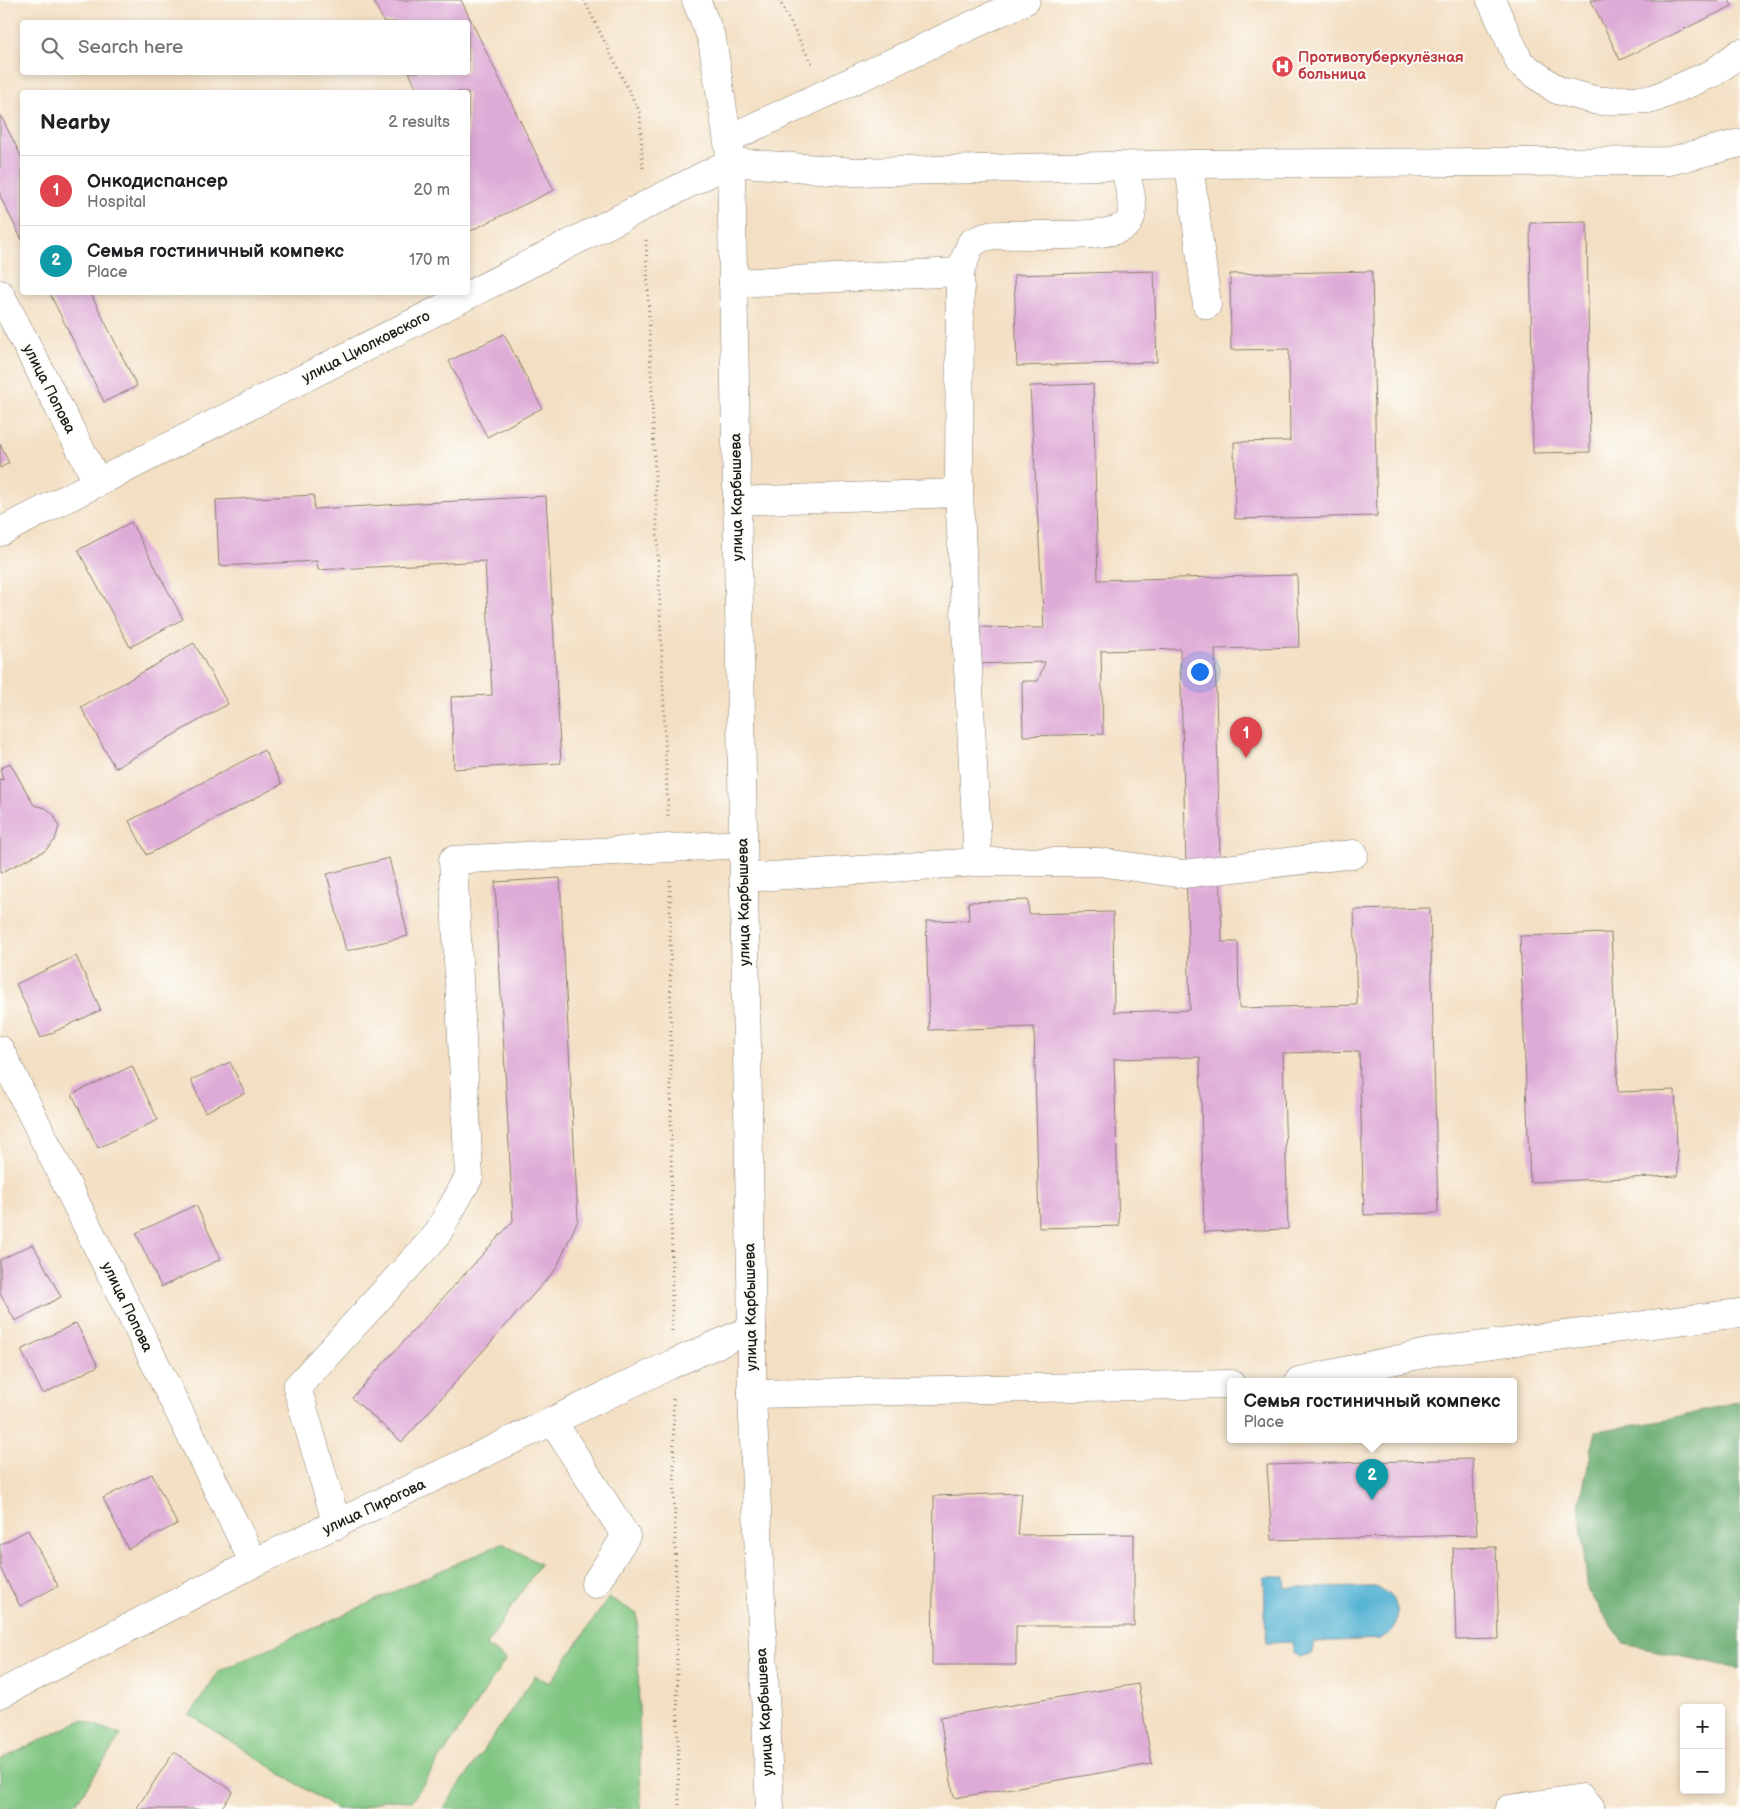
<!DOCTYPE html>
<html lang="en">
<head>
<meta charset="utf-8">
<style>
  body { margin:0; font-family:"Balsamiq Sans",sans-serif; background:#f2f2f2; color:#202124 }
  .controls { position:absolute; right:15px; bottom:15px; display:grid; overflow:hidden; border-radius:5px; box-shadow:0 2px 8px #0003 }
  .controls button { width:45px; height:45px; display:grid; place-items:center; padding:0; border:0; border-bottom:1px solid #e0e0e0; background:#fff; color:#202124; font:25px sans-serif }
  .you { position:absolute; left:1199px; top:671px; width:18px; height:18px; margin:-12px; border:4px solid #fff; border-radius:50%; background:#1a73e8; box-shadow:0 0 0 8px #1a73e833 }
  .badge { display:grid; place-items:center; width:32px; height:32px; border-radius:50%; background:#111827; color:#fff; font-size:16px; font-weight:700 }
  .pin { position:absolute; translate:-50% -41px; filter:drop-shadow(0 1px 2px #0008) }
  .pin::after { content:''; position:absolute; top:26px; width:18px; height:15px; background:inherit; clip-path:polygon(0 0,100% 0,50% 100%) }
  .popup { position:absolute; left:1227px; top:1378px; width:290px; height:65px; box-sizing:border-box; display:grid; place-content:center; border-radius:5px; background:#fff; filter:drop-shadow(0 1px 4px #0005); font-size:16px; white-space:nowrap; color:#757577 }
  .popup b { font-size:19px; color:#202124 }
  .popup::after { content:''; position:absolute; left:50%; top:100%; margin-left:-10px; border:10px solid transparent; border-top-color:#fff }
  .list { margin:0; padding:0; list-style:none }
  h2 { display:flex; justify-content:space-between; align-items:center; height:65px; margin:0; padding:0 20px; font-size:21px }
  h2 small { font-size:16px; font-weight:400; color:#757577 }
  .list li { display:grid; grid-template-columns:32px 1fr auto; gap:15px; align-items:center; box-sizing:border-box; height:70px; padding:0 20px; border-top:1px solid #e0e0e0 }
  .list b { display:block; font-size:19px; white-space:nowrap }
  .list p { margin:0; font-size:16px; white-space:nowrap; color:#757577 }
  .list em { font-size:16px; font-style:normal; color:#757577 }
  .icon { flex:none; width:28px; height:28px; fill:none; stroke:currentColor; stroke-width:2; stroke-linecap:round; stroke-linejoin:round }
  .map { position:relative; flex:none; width:1740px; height:1809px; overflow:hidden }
  .search { position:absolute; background:#fff; box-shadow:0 2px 8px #0003; left:20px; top:20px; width:450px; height:55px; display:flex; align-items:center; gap:12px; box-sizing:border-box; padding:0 18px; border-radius:5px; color:#757577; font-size:19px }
  .panel { position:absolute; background:#fff; box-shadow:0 2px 8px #0003; left:20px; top:90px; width:450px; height:205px; border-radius:5px }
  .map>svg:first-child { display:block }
</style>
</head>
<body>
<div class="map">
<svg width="1740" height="1809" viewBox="0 0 1740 1809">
  <rect width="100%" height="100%" fill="#fdfcf7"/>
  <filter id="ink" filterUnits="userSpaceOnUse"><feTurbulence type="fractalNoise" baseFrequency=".02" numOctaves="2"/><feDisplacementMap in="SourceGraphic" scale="10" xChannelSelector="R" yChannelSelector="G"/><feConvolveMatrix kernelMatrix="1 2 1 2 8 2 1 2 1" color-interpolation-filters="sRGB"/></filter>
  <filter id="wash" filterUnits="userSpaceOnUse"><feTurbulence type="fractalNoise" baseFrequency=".0096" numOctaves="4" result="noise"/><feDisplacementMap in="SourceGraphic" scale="20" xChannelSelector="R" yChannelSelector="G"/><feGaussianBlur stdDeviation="1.12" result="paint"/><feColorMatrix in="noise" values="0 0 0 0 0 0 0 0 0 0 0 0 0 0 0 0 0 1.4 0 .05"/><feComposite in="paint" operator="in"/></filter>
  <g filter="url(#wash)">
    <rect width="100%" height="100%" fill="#f3dfc3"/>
    <path fill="#7fc681" stroke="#4e714e" d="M502,1543L540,1564L486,1646L506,1659L412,1801L384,1800L358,1809H336L190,1715L219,1671Z
      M609,1597L637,1614L641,1809H443L535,1676L550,1683Z
      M82,1720L121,1735L72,1809H0V1760Z"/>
    <path fill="#67ab6f" stroke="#426446" d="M1740,1401V1669L1625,1644L1588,1592L1579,1506L1596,1431L1668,1420Z"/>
    <path fill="#56b4d4" stroke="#396878" d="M1264,1577H1285L1286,1588L1375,1587C1402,1596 1406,1626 1380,1639L1315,1642L1313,1653L1300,1657L1294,1653L1292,1642L1266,1643Z"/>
    <g id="blocks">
      <path fill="#deaad7" d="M373,0H461L554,190L468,232V92H418L409,72H468V22H384Z
        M1591,0H1729L1732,6L1620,60Z
        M0,114L22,158V240L0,196Z
        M1587,222L1590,452L1533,453L1530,223Z
        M1154,271L1157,362L1017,366L1014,275Z
        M1372,271L1377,516L1235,519L1234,442L1290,441L1289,349L1231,350L1230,274Z
        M49,292H90L137,386L104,402Z
        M504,334L542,408L487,437L449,361Z
        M1093,384L1098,580L1297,575L1299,647L1215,649L1222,942H1238L1239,1008L1357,1005L1354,910L1430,908L1438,1213L1364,1215L1359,1051L1283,1053L1288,1229L1204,1232L1200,1057L1114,1059L1119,1226L1039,1228L1034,1027L929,1030L926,921L969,920L968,902L1028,900L1029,914L1113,912L1114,1012L1190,1010L1180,649L1101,651L1103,734L1023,736L1022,681H1038L1045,662L974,664L973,627L1044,628L1030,386Z
        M0,444L9,463L0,468Z
        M314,495V509L546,496L561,763L454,769L451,697L492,695L485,561L318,570L317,561L219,566L216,500Z
        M131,522L183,619L130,647L78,550Z
        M194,643L228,704L115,768L81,707Z
        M264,750L282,784L147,855L129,821Z
        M10,763L34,805L46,808L54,815L59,826L55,840L46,850L0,873V779L3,780L0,769Z
        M389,858L408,936L346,951L327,874Z
        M560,878L578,1220L556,1269L402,1442L352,1398L513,1221L495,882Z
        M1611,933L1618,1092L1675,1090L1678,1176L1530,1182L1520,936Z
        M76,956L101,1010L41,1038L16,984Z
        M230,1062L245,1093L205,1112L191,1080Z
        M132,1066L158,1120L98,1148L72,1094Z
        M196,1205L221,1259L161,1287L136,1233Z
        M33,1244L61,1297L15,1321L0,1293V1260Z
        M76,1323L98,1366L43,1394L21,1350Z
        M1472,1459L1477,1535L1272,1540L1267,1465Z
        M152,1474L177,1524L128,1549L103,1498Z
        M1022,1493L1018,1535L1134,1534V1626H1016V1665H932L934,1496Z
        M28,1530L58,1586L20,1606L0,1568V1545Z
        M1496,1547L1499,1639L1456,1640L1453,1548Z
        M1138,1684L1152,1764L954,1798L940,1717Z
        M174,1752L233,1791L221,1809H136Z"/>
    </g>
  </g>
  <g filter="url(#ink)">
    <use href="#blocks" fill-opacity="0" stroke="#887e70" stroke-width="1"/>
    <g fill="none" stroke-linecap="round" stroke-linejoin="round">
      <defs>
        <path id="minor" d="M1491,0L1520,63L1557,90L1598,101L1653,99L1713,73L1740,53
          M728,139L1026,0
          M1189,164L1207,305
          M960,272L971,243C976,241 983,237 989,236C1013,231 1121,244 1130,220C1136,206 1127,182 1125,167
          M733,283L960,272L959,493L978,862
          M0,294L98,483
          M737,501L959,493
          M0,532L731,162L855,172L1189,164L1670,161L1740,143
          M743,878L978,862H1099L1183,874L1354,854
          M0,1050L254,1563
          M1299,1381L1437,1351L1740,1313
          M752,1394L1231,1384
          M553,1422L626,1536L595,1584
          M337,1525L297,1387L436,1236L469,1177L453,860L743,844
          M0,1694L254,1563L672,1364L752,1329
          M1509,1809L1582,1798L1591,1809"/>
        <path id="major" d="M696,0L712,39L731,162L752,1329V1394L770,1809"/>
      </defs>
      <use href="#minor" stroke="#887e70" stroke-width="29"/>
      <use href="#major" stroke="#887e70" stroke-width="29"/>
      <path stroke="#887e70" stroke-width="3" stroke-dasharray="1 4" stroke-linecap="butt" d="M584,0L640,113L643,171
        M779,0L813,66
        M646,240L668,816
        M670,880L672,1331
        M673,1399L679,1809"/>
      <use href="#minor" stroke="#fff" stroke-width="28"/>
      <use href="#major" stroke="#fff" stroke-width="28"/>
    </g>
  </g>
  <defs>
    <symbol id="hospital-disc" viewBox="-11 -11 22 22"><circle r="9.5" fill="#e0444e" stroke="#fdfcf7"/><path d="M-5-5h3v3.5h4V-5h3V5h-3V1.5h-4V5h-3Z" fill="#fff"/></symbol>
  </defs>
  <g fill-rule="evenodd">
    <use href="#hospital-disc" x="1270" y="54" width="25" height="25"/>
  </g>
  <g text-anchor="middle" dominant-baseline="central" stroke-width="4" stroke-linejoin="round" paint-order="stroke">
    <g font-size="15" font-weight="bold" fill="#be3a42" stroke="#fdfcf7" text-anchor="start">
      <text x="1298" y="57">Противотуберкулёзная<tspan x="1298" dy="17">больница</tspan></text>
    </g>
    <g font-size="15" fill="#1c1c1c" stroke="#fdfcf7">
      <text transform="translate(366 347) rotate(-27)">улица Циолковского</text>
      <text transform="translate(49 389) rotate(63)">улица Попова</text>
      <text transform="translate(737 497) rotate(-91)">улица Карбышева</text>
      <text transform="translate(744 902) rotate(-91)">улица Карбышева</text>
      <text transform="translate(127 1307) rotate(64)">улица Попова</text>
      <text transform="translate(751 1307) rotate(-91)">улица Карбышева</text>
      <text transform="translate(374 1507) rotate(-25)">улица Пирогова</text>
      <text transform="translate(765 1712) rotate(-93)">улица Карбышева</text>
    </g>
  </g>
</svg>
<div class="controls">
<button>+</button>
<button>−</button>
</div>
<div class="you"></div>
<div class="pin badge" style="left:1246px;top:758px;background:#e0444e">1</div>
<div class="pin badge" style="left:1372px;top:1500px;background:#0f9aa8">2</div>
<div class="popup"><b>Семья гостиничный компекс</b>Place</div>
<div class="search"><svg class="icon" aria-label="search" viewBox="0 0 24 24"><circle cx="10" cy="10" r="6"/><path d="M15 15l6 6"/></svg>Search here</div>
<section class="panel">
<h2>Nearby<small>2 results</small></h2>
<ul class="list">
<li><span class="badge" style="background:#e0444e">1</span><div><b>Онкодиспансер</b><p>Hospital</p></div><em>20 m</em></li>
<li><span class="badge" style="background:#0f9aa8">2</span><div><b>Семья гостиничный компекс</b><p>Place</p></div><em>170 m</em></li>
</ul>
</section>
</div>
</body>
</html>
